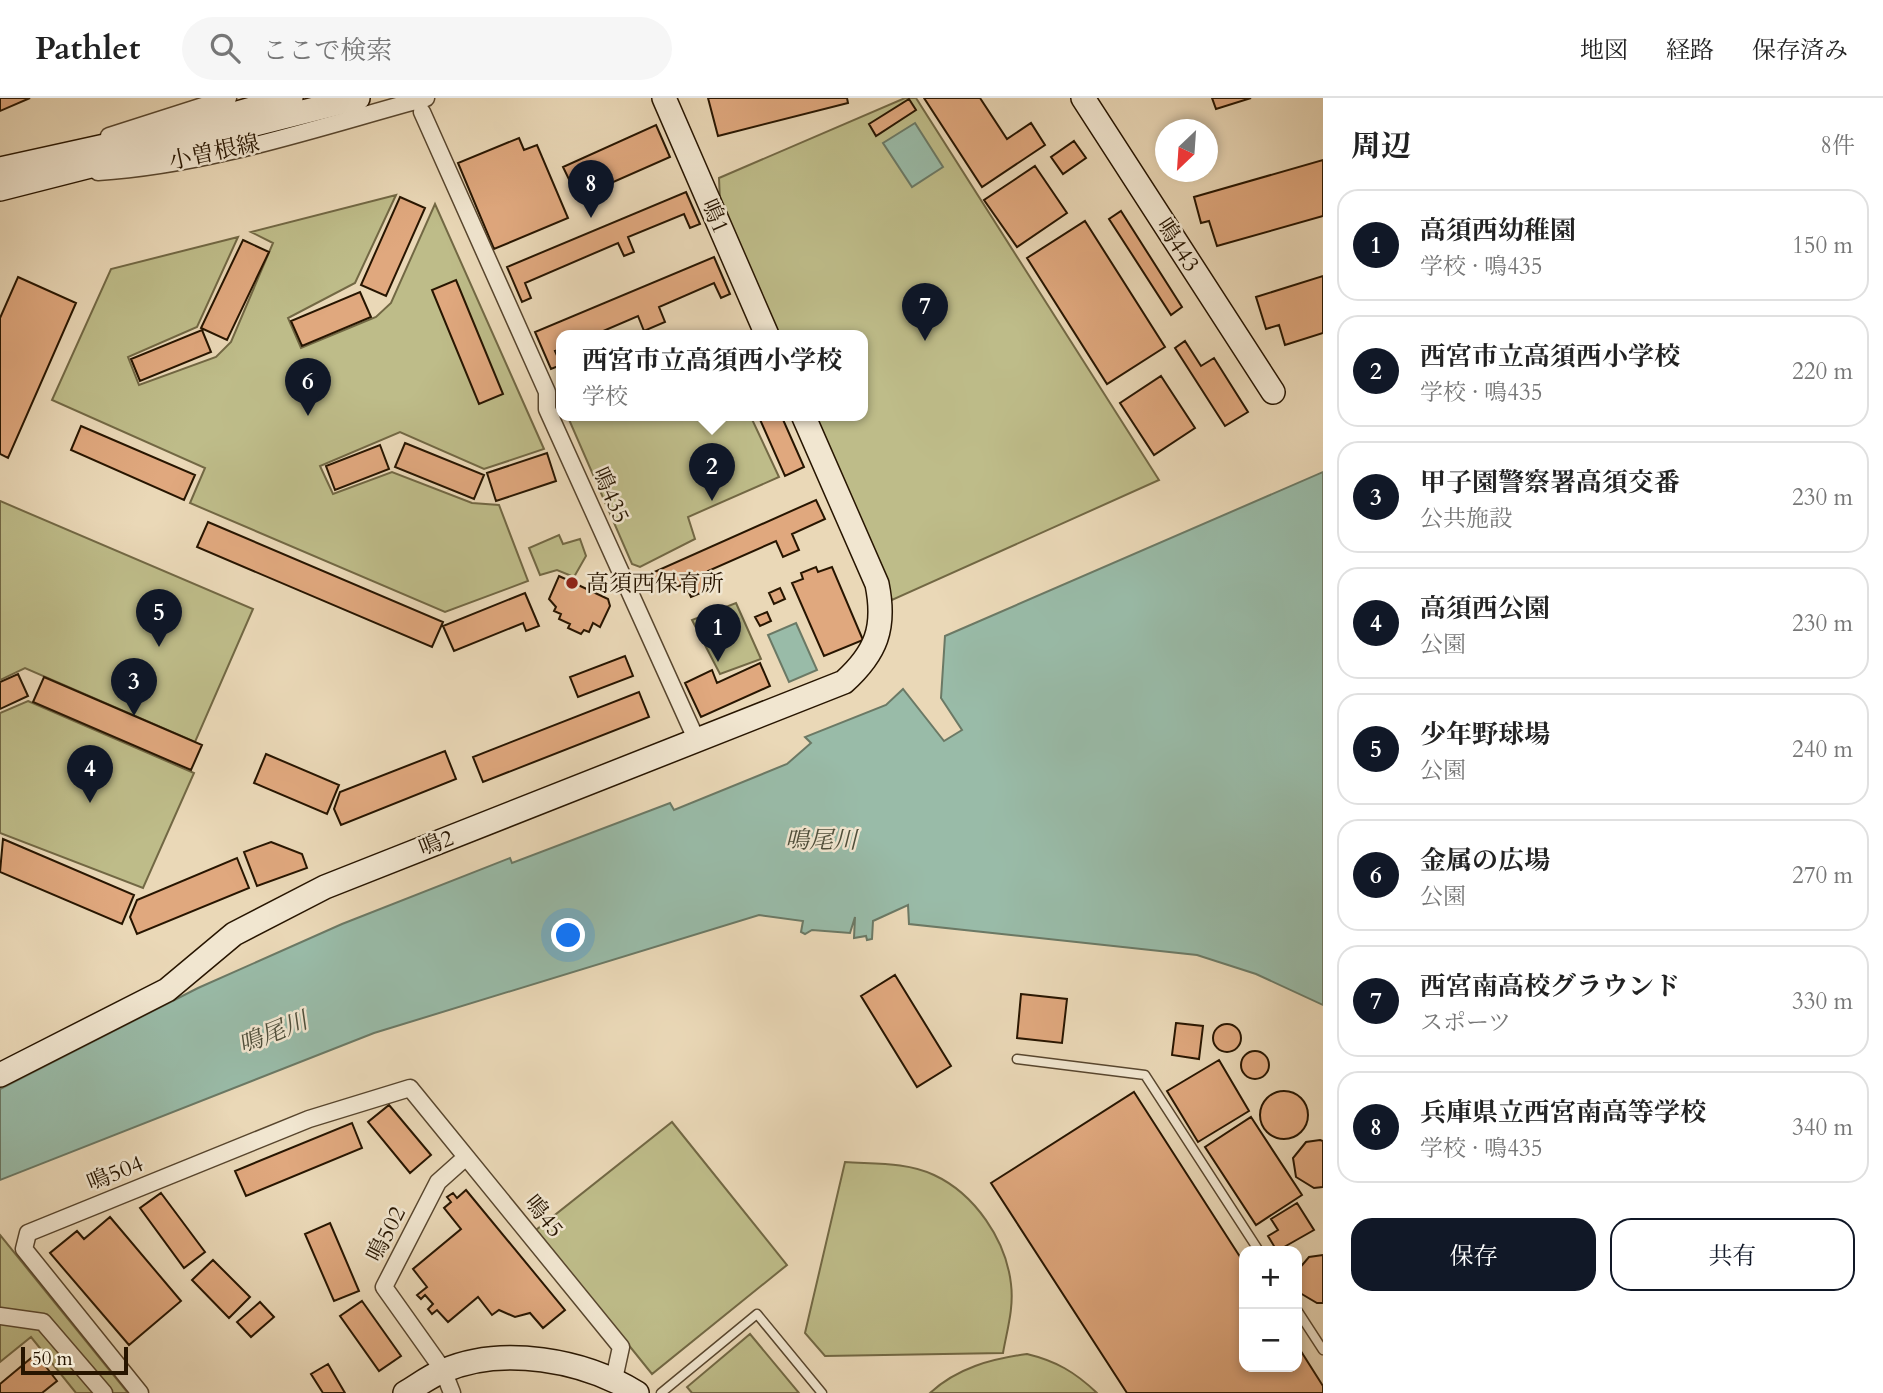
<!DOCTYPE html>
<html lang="ja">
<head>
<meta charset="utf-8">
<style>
  body { margin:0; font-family:Cardo,"Noto Serif JP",serif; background:#f6f6f6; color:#222 }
  .controls { position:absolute; right:21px; bottom:21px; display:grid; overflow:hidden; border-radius:14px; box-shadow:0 4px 10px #0003 }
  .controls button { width:63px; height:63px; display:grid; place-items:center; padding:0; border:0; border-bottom:2px solid #e0e0e0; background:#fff; color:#222; font:35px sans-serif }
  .compass { position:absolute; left:1155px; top:21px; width:63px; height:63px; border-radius:50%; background:#fff; box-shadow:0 4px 10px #0003; rotate:205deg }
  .scale { position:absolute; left:21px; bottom:18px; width:107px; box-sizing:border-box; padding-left:7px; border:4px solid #271500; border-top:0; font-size:19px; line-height:24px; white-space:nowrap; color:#271500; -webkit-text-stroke:5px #f1e6d0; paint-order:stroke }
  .you { position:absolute; left:569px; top:838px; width:24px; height:24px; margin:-18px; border:5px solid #fff; border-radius:50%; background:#1a73e8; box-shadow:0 0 0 10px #1a73e833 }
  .badge { display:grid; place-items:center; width:46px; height:46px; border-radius:50%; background:#111827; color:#fff; font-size:23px; font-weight:700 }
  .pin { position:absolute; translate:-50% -58px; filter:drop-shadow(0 2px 4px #0008) }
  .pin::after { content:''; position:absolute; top:37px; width:24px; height:21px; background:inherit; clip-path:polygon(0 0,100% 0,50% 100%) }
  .popup { position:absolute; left:556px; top:232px; width:312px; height:91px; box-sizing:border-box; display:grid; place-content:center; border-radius:14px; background:#fff; filter:drop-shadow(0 2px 5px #0005); font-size:23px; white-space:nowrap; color:#767676 }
  .popup b { font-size:26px; color:#222 }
  .popup::after { content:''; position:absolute; left:50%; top:100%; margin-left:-14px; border:14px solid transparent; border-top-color:#fff }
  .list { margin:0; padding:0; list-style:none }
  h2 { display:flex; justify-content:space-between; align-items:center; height:91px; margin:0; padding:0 28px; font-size:30px }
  h2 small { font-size:23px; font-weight:400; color:#767676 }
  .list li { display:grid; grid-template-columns:46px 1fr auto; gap:21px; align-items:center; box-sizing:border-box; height:112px; margin:0 14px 14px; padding:0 14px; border:2px solid #e0e0e0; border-radius:21px }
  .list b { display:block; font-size:26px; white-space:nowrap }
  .list p { margin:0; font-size:23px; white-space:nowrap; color:#767676 }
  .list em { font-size:23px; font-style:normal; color:#767676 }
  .actions { display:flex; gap:14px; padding:21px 28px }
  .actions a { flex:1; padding:16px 0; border:2px solid #111827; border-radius:21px; text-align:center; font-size:24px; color:#111827 }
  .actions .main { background:#111827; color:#fff }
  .icon { flex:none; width:38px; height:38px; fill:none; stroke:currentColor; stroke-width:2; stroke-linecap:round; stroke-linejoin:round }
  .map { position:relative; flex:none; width:1323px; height:1295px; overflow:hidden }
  header { display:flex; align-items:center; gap:42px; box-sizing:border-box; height:98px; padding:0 35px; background:#fff; border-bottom:2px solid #e0e0e0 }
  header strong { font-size:33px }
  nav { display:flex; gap:38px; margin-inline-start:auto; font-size:24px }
  .search { width:490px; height:63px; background:#f6f6f6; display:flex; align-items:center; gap:18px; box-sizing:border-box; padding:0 24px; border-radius:38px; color:#767676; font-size:26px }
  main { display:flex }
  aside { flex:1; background:#fff }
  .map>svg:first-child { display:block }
</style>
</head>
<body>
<header>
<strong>Pathlet</strong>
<div class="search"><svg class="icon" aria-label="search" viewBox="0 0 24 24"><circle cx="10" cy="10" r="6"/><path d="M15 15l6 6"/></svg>ここで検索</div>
<nav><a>地図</a><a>経路</a><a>保存済み</a></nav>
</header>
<main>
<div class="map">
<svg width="1323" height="1295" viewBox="0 0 1323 1295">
  <rect width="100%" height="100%" fill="#ead8b7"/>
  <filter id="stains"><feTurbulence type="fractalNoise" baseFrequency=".00286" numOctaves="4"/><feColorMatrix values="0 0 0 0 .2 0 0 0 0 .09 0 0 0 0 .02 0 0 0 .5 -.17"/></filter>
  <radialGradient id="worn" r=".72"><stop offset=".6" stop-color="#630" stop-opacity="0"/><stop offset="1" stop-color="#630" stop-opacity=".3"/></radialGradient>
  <path fill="#bebc89" stroke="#726844" stroke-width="2" d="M905,0H916L1159,382L892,502L812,317H862V237H778L720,103L719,80Z
    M396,97L355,185L288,220L301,250L376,219L391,205L435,106L544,351L484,371L400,334L320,368L333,396L392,374L472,405L499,407L528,483L445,514L190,405L205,370L52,302L111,171L238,139L197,229L128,259L139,287L216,259L231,244L273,145L251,134Z
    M567,317H750L779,379L688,419L695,441L640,469L632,466Z
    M0,403L253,511L195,644L25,570L0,582Z
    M559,437L563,446L580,441L586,458L574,479L557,472L540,477L529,450Z
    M736,505L761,561L720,576L692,522Z
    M28,603L194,675L143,790L0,735V615Z
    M672,1024L787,1167L652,1276L536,1132Z
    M845,1064C874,1066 907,1064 934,1077C975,1096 1006,1142 1011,1186C1014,1210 1007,1232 1003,1255L825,1258L805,1235Z
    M0,1137L128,1295H76L31,1239L0,1264Z
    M750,1236L799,1295H692L687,1289Z
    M1027,1256C1056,1263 1075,1274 1097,1295H930C957,1270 991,1261 1027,1256Z"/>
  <path fill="#99bba8" stroke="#6b7965" stroke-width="2" d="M915,25L943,69L912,89L883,45Z
    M1323,374V907L1256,876L1197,857L909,826L908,807L873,823L872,841L867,842L866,838L854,840L855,819L850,835L812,832L805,836L801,834L803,823L759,817L374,935L0,1082V991L198,890L342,826L510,760L512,765L670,705L674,712L787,666L811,645L805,639L886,607L903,591L944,643L962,632L941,600L945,538Z
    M796,525L817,572L789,584L768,537Z"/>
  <path fill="#e0a87e" stroke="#271500" stroke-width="2" d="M0,0H30L0,13Z
    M708,0H847L848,5L718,38Z
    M924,0H980L1007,41L1031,25L1045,47L982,89Z
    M1212,0H1251L1216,11Z
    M909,1L916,12L876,38L869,26Z
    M656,27L670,59L595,92L597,97L588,101L586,96L578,100L563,69Z
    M519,40L524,52L537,47L568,120L494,151L458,65Z
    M1074,43L1086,60L1063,76L1051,59Z
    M1323,62V118L1217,148L1209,123L1201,125L1194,99Z
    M1035,68L1067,115L1017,149L984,102Z
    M686,94L700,126L690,130L684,116L628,139L634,154L624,158L618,145L525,185L531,200L522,204L507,169Z
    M400,99L425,110L386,198L361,187Z
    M1121,113L1182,209L1171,217L1109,121Z
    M1085,123L1165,249L1107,286L1027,160Z
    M243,142L269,154L227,242L201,230Z
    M714,159L730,196L721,200L714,185L659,209L665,224L644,233L638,218L594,237H562V251L555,253L561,267L551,271L535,234Z
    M1323,178V235L1285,247L1279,227L1266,231L1256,199Z
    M18,179L76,205L8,360L0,356V220Z
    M456,182L503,296L479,306L432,192Z
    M360,194L371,219L302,248L291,223Z
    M202,232L211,254L140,283L131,261Z
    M1185,243L1201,268L1214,260L1248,314L1225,328L1175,250Z
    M1161,278L1195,330L1154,357L1120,305Z
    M758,317H781L804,369L785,378Z
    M81,328L195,377L184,402L71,352Z
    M405,345L484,377L474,401L395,369Z
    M380,347L389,371L335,392L326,368Z
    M547,355L556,383L496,403L487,375Z
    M816,402L825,421L792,436L799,452L783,459L776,443L708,473L709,476L702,479L708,492L691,499L685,486L660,494L652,475Z
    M208,424L443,524L432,549L197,449Z
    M816,469L818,474L832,469L863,542L824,558L792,485L803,481L801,475Z
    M559,478L608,501L610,508L600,529L593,525L589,534L584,532L581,536L568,530L570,526L559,521L561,516L554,513L556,509L549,501Z
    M780,490L785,501L774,506L769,495Z
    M525,495L539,528L526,533L523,525L454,553L443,528Z
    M767,514L771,523L760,528L755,519Z
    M625,558L633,578L578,599L570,579Z
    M760,565L770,588L701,619L685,585L712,572L717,585Z
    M18,576L28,598L0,611V584Z
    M44,579L202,647L191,672L33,604Z
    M639,594L649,619L483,684L473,659Z
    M445,653L456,681L341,727L334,711L340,694Z
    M266,656L339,687L327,716L254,685Z
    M3,741L134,797L122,826L0,774Z
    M271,744L302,756L307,770L257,788L244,754Z
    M237,760L249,790L137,836L130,819L137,802Z
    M895,877L951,968L917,989L861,898Z
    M1021,896L1067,901L1062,945L1017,940Z
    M1176,925L1203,928L1199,961L1172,957Z
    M1213 940a14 14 0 1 1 28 0a14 14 0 1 1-28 0Z
    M1241 967a14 14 0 1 1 28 0a14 14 0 1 1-28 0Z
    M1219,962L1249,1013L1198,1044L1167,993Z
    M1260 1017a24 24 0 1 1 48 0a24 24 0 1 1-48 0Z
    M1134,994L1244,1165V1269H1297V1247L1323,1288V1295H1127L991,1085Z
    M389,1007L431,1057L410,1075L368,1024Z
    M1251,1019L1302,1097L1256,1127L1205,1049Z
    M352,1025L362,1050L246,1098L235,1073Z
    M1320,1042L1323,1043V1089L1314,1090L1296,1079L1293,1060L1306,1044Z
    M466,1092L565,1212L543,1230L530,1215L515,1219L499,1212L492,1217L478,1199L448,1224L437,1212L432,1216L428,1211L433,1206L425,1197L421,1201L417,1197L427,1189L413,1171L461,1131L444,1110L451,1104L447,1099L453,1095L457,1100Z
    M161,1095L205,1154L184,1170L140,1110Z
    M1297,1105L1314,1132L1277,1153L1268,1138L1278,1132L1271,1121Z
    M110,1119L181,1203L129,1247L50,1155L77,1133L84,1141Z
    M330,1125L359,1193L334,1203L305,1136Z
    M1323,1157V1205H1317L1300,1195L1297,1173L1309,1159Z
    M213,1162L250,1199L229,1220L192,1182Z
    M362,1203L401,1258L379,1273L340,1218Z
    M260,1204L274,1219L251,1239L237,1224Z
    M36,1256L57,1283L42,1295H0V1286Z
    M328,1266L345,1295H323L311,1276Z"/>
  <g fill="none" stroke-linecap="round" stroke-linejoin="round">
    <defs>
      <path id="lane" d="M1017,961L1145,977L1259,1153
        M1297,1212L1323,1252
        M661,1295L757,1216L822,1295"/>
      <path id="street" d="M422,14L547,294V311L697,643
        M109,38L228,0
        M98,74C209,67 319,29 426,0
        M0,1218L43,1224L104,1295
        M140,1295L24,1151L28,1135L309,1021L410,990L621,1249L614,1281
        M452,1295L443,1272L384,1189L438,1084L466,1059"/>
      <path id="secondary" d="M664,0L767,237
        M1083,0L1273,294
        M0,71L173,33L291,0
        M0,91L358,0
        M0,977L167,892L234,836L325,789L844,584C876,555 886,530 877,486L803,317
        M405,1295C417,1288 430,1278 443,1273C502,1247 584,1262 637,1295"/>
    </defs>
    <use href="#lane" stroke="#58462e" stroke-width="11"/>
    <use href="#street" stroke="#58462e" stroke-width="19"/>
    <use href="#secondary" stroke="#271500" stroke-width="26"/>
    <use href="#lane" stroke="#f1e6d0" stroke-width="8"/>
    <use href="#street" stroke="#f1e6d0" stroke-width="16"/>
    <use href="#secondary" stroke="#f1e6d0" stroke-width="23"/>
  </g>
  <circle fill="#8f2418" stroke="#f1e6d0" stroke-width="2.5" cx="572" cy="485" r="7"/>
  <g text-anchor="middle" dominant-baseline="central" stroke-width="5" stroke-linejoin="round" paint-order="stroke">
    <g font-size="23" fill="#271500" stroke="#f1e6d0">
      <text transform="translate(214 54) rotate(-12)">小曽根線</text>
      <text transform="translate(715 118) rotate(66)">鳴1</text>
      <text transform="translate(1178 147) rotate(57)">鳴443</text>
      <text transform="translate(611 397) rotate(66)">鳴435</text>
      <text transform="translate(436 745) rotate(-21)">鳴2</text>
      <text transform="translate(115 1075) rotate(-22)">鳴504</text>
      <text transform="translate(544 1118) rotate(51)">鳴45</text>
      <text transform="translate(386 1136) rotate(-63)">鳴502</text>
    </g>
    <g font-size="23" fill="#271500" stroke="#f1e6d0" text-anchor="start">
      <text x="586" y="485">高須西保育所</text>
    </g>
    <g font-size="24" font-style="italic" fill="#4f4f3b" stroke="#f1e6d0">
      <text x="821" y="742">鳴尾川</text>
      <text transform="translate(273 935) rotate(-22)">鳴尾川</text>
    </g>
  </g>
  <rect width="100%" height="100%" filter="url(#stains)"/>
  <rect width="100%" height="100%" fill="url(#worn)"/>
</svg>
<div class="controls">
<button>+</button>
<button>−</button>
</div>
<svg class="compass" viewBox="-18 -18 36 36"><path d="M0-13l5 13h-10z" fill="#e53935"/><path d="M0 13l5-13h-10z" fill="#767676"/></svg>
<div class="scale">50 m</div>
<div class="you"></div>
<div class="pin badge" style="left:718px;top:564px">1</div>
<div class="pin badge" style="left:712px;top:403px">2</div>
<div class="popup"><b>西宮市立高須西小学校</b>学校</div>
<div class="pin badge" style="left:134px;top:618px">3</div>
<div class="pin badge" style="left:90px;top:705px">4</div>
<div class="pin badge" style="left:159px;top:549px">5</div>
<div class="pin badge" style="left:308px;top:318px">6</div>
<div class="pin badge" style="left:925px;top:243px">7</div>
<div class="pin badge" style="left:591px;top:120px">8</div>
</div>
<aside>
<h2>周辺<small>8件</small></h2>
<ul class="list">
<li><span class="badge">1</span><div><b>高須西幼稚園</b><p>学校 · 鳴435</p></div><em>150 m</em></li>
<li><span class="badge">2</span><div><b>西宮市立高須西小学校</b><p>学校 · 鳴435</p></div><em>220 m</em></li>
<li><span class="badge">3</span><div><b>甲子園警察署高須交番</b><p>公共施設</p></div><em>230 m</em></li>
<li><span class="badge">4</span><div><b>高須西公園</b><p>公園</p></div><em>230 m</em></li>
<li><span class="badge">5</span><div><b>少年野球場</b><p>公園</p></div><em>240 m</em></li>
<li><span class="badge">6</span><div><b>金属の広場</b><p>公園</p></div><em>270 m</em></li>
<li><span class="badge">7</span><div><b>西宮南高校グラウンド</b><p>スポーツ</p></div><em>330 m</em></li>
<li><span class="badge">8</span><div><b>兵庫県立西宮南高等学校</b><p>学校 · 鳴435</p></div><em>340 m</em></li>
</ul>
<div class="actions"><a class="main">保存</a><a>共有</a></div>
</aside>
</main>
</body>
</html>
